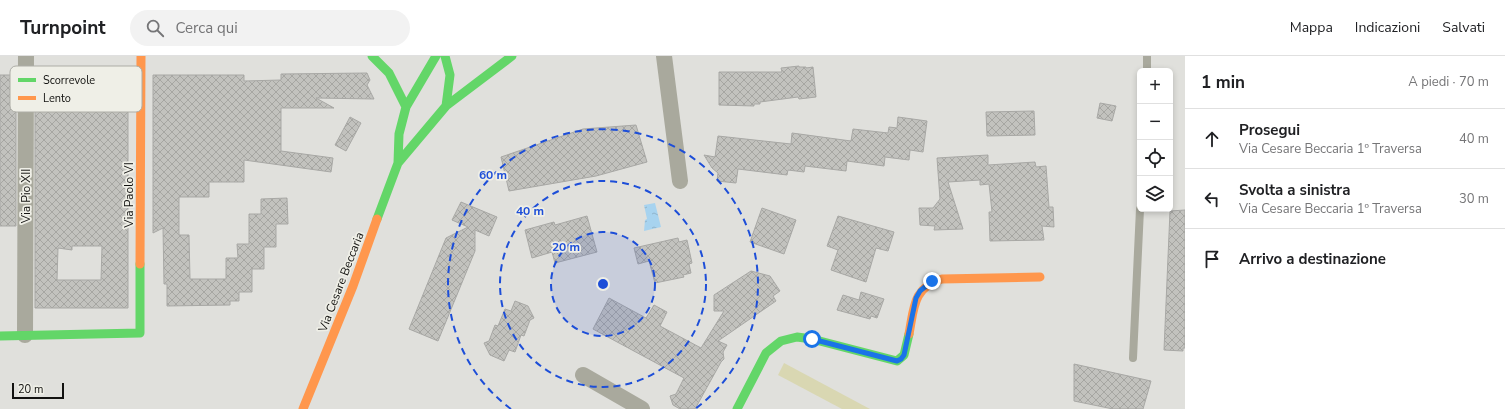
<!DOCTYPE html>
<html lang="it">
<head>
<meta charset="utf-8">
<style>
  body { margin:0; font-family:"Nunito Sans",sans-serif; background:#f2f2f2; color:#202124 }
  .controls { position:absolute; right:12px; top:12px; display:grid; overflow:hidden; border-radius:6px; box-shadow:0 2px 6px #0003 }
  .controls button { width:36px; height:36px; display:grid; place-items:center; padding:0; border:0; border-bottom:1px solid #e0e0e0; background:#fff; color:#202124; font:20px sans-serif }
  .scale { position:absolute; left:12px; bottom:10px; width:52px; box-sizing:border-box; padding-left:4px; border:2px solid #121210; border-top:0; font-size:11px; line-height:14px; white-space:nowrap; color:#121210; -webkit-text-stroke:3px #efefe7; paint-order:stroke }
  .stop { position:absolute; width:12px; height:12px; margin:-9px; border:3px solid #1a73e8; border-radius:50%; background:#fff }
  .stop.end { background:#1a73e8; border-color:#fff; box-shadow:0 1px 4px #0008 }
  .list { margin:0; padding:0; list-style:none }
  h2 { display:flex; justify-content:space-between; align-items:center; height:52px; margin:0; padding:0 16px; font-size:17px }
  h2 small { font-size:13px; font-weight:400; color:#757577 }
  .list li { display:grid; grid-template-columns:26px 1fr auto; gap:12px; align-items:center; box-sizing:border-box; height:60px; padding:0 16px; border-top:1px solid #e0e0e0 }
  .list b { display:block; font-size:15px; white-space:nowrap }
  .list p { margin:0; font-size:13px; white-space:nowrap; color:#757577 }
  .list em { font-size:13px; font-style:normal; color:#757577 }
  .icon { flex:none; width:22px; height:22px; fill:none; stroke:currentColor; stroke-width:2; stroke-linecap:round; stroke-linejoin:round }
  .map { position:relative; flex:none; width:1185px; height:353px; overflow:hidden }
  header { display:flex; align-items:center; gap:24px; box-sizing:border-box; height:56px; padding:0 20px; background:#fff; border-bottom:1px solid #e0e0e0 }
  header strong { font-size:19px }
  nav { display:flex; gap:22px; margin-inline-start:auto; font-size:14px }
  .search { width:280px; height:36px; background:#f2f2f2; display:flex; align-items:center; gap:10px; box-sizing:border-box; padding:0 14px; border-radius:22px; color:#757577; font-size:15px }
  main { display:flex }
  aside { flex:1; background:#fff }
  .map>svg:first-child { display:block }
</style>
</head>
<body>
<header>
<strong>Turnpoint</strong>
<div class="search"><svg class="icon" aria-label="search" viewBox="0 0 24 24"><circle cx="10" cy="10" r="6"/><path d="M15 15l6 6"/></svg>Cerca qui</div>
<nav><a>Mappa</a><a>Indicazioni</a><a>Salvati</a></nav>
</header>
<main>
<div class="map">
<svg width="1185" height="353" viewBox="0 0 1185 353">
  <defs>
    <pattern id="water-ripples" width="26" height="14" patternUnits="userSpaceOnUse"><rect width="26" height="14" fill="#a7d3ef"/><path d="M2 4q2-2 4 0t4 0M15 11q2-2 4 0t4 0" fill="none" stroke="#8fb4cc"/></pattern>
    <pattern id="building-cross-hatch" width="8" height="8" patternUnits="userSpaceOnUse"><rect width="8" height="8" fill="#c2c2be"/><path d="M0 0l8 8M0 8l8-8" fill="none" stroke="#a6a6a2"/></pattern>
  </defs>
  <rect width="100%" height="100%" fill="#e0e0dc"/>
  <path fill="#d9d7b2" d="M784,307L870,353H842L778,319Z"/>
  <path fill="url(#water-ripples)" d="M655,147L661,171L644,175L645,164L647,163L644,149Z"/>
  <path fill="url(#building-cross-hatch)" stroke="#a8a8a5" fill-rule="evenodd" d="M799,10V11H806V12L813,11L816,41L799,43L798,41L760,46V48H754V50L719,49V16H782L781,12Z
    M367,17L370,24L367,29L374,43L316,42L334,52H281V95L333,102L331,116L244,104V126H209V141H179V179H189L190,223H226V202H238L237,188H249V158H261V143L287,142L288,168H276V191H264V213H252V236H239V245H230V249L167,250V228H164L163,172L153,177V19H244V25L281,24V18Z
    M0,19H16V170H0Z
    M35,19H128V252H35ZM72,190H102L101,224H57L58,192L72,194Z
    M1100,47L1116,50L1112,65L1097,62Z
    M1034,55L1035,79L987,80L986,56Z
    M350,61L361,67L346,95L335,89Z
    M898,61L927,65L923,96L910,94L909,104L885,101L884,110L847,105L846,115L805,110L804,116L788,114L787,119L738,113L736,127L717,125L718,117L712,112L704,99L715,101L718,80L791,88L792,77L851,85L853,73L888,77L889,71L897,72Z
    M636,69L647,106L596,120L509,135L501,101L583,73Z
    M988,99V109L1035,106L1036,111L1046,110L1049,151H1053L1054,171L1042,170L1044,184L990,185L989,156H992L989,128L980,129V124L948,126L963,173L934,174L935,170L920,169L919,152H933L940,143L937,102Z
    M461,146L497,161L489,180L475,174V195L438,285L409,273L446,182L468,171L452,164Z
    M762,152L796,164L784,198L750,186Z
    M1185,154V292H1183V295L1164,294L1170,155Z
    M587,160L597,196L555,207L552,196L532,202L525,174L554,166L555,169Z
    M838,160L894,176L888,195L876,192L866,226L831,214L838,194L827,190Z
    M678,182L679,186L687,184L692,207L689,208L691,217L683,219L684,221L655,227L649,205L638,208L634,192Z
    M751,215L770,220L780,235L773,240L776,245L718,285L727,289L723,296L724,303L721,306L695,353H680L673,349L670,340L676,338L684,322L593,273L609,242L646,262L654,249L667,256L660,270L701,292L724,255H714V239Z
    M861,236L884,243L877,262L871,260L870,263L837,254L843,239L859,244Z
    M515,245L528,250L534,262L530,264L524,280L521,279L515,296L509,294L504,305L490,299L484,287L489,285L495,269L498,270L505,253L511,255Z
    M1074,308L1151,325L1143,353H1113L1074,345Z"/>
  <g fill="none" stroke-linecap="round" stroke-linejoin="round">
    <path stroke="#a9a99d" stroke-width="8" d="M1147,15V0
      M1133,302L1140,153"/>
    <path stroke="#a9a99d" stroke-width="16" d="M664,0L680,125
      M25,279L26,0
      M583,319L642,353"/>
    <path stroke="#63d668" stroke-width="9" d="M372,0L389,17L406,51
      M445,0L450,19L446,50
      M398,107L446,50L512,0
      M377,163L398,107L399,78L406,51L436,0
      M0,280L140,277V208
      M737,353L766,297L781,285L797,281L812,283L897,305L904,299L909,278"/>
    <path stroke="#ff974d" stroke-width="9" d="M140,208L141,0
      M909,278C914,252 913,231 942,223L1040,221
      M303,353L353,230L377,163"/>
  </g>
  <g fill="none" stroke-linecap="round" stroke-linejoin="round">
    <path stroke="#1a73e8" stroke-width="5" d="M812,283L897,305L901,303L904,299L916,242L920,235L932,225"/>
  </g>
  <circle cx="603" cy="228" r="52" fill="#1d4ed8" fill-opacity=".12"/>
  <g fill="none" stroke="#1d4ed8" stroke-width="2" stroke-dasharray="7 5">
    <circle cx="603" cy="228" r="52"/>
    <circle cx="603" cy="228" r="103"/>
    <path d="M511 353A155 155 0 1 1 695 353"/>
  </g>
  <g text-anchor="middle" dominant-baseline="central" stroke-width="3.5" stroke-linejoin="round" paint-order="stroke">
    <g font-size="12" fill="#121210" stroke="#efefe7">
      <text transform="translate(129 139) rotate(-90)">Via Paolo VI</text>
      <text transform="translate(26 140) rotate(-90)">Via Pio XII</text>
      <text transform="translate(341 226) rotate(-69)">Via Cesare Beccaria</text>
    </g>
  </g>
  <rect x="10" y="10" width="132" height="46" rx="6" fill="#efefe7" stroke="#adada6" stroke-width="1"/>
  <rect x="18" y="22" width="18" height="4" fill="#63d668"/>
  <rect x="18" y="40" width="18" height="4" fill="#ff974d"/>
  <g font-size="11" fill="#121210">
    <text x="43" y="28">Scorrevole</text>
    <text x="43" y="46">Lento</text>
  </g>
  <circle cx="603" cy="228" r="6" fill="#1d4ed8" stroke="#efefe7" stroke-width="2"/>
  <g font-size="12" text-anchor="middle" font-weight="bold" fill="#1d4ed8" stroke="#efefe7" stroke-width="3.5" stroke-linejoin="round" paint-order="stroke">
    <text x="493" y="123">60 m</text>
    <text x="530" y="159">40 m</text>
    <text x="566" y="195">20 m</text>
  </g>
</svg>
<div class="controls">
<button>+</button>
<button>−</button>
<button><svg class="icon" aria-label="locate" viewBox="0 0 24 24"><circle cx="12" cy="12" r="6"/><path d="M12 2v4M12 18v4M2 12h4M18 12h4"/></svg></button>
<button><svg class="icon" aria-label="layers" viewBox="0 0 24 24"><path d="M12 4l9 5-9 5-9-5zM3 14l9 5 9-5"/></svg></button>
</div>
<div class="scale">20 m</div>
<div class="stop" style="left:812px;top:283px"></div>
<div class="stop end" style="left:932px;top:225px"></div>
</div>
<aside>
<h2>1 min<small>A piedi · 70 m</small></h2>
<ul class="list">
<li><svg class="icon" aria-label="ahead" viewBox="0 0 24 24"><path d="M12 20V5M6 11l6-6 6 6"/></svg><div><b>Prosegui</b><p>Via Cesare Beccaria 1º Traversa</p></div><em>40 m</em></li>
<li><svg class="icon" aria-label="left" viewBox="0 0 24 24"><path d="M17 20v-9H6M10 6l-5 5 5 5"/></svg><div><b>Svolta a sinistra</b><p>Via Cesare Beccaria 1º Traversa</p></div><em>30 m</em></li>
<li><svg class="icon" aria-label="arrive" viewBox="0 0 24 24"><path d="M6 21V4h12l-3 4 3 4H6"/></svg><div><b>Arrivo a destinazione</b></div></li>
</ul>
</aside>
</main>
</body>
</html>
